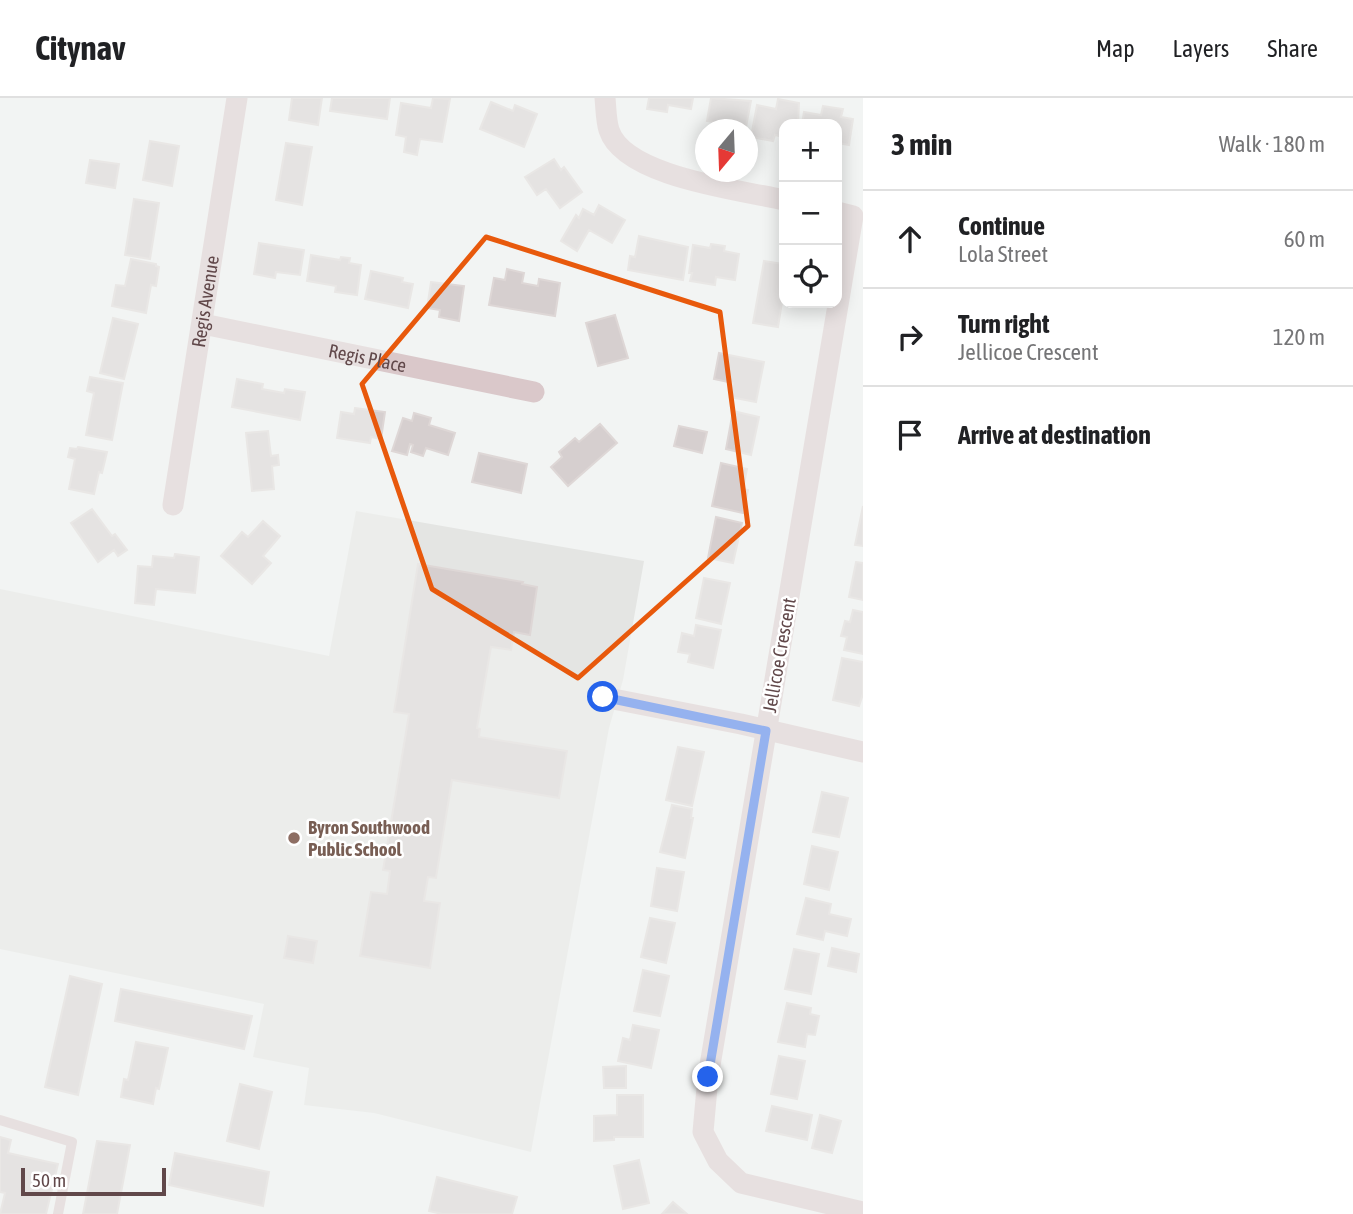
<!DOCTYPE html>
<html lang="en">
<head>
<meta charset="utf-8">
<style>
  body { margin:0; font-family:"Asap Condensed",sans-serif; background:#f2f2f2; color:#202124 }
  .controls { position:absolute; right:21px; top:21px; display:grid; overflow:hidden; border-radius:14px; box-shadow:0 4px 18px #0003 }
  .controls button { width:63px; height:63px; display:grid; place-items:center; padding:0; border:0; border-bottom:2px solid #e0e0e0; background:#fff; color:#202124; font:35px sans-serif }
  .compass { position:absolute; left:695px; top:21px; width:63px; height:63px; border-radius:50%; background:#fff; box-shadow:0 4px 18px #0003; rotate:199deg }
  .scale { position:absolute; left:21px; bottom:18px; width:145px; box-sizing:border-box; padding-left:7px; border:4px solid #61484a; border-top:0; font-size:19px; line-height:24px; white-space:nowrap; color:#61484a; -webkit-text-stroke:5px #fff; paint-order:stroke }
  .stop { position:absolute; width:21px; height:21px; margin:-16px; border:5px solid #2563eb; border-radius:50%; background:#fff }
  .stop.end { background:#2563eb; border-color:#fff; box-shadow:0 2px 7px #0008 }
  .list { margin:0; padding:0; list-style:none }
  h2 { display:flex; justify-content:space-between; align-items:center; height:91px; margin:0; padding:0 28px; font-size:30px }
  h2 small { font-size:23px; font-weight:400; color:#757577 }
  .list li { display:grid; grid-template-columns:46px 1fr auto; gap:21px; align-items:center; box-sizing:border-box; height:98px; padding:0 28px; border-top:2px solid #e0e0e0 }
  .list b { display:block; font-size:26px; white-space:nowrap }
  .list p { margin:0; font-size:23px; white-space:nowrap; color:#757577 }
  .list em { font-size:23px; font-style:normal; color:#757577 }
  .icon { flex:none; width:38px; height:38px; fill:none; stroke:currentColor; stroke-width:2; stroke-linecap:round; stroke-linejoin:round }
  .map { position:relative; flex:none; width:863px; height:1116px; overflow:hidden }
  header { display:flex; align-items:center; gap:42px; box-sizing:border-box; height:98px; padding:0 35px; background:#fff; border-bottom:2px solid #e0e0e0 }
  header strong { font-size:33px }
  nav { display:flex; gap:38px; margin-inline-start:auto; font-size:24px }
  main { display:flex }
  aside { flex:1; background:#fff }
  .map>svg:first-child { display:block }
</style>
</head>
<body>
<header>
<strong>Citynav</strong>
<nav><a>Map</a><a>Layers</a><a>Share</a></nav>
</header>
<main>
<div class="map">
<svg width="863" height="1116" viewBox="0 0 863 1116">
  <rect width="100%" height="100%" fill="#f2f4f3"/>
  <path fill="#e4e5e3" d="M356,413L644,463L623,582L609,630L531,1054L374,1015L304,1007L309,970L253,959L264,906L0,851V491L329,558Z"/>
  <path fill="#d6cfcf" stroke="#ded7d6" stroke-width="2" d="M292,0H322L318,27L289,22Z
    M332,0H390L387,21L330,13Z
    M433,0L450,1L442,44L420,41L417,57L404,54L406,39L396,37L401,5L431,10Z
    M649,0H693L691,11L668,7L667,14L647,11Z
    M711,0L751,3L746,29L707,23Z
    M778,1L799,5L798,26H784V39L775,37L773,43L751,39L757,7L776,11Z
    M491,4L513,13L515,7L537,16L524,49L480,31Z
    M823,8L843,11L841,19L853,21L849,47L837,45V26H802L804,14L821,17Z
    M150,43L179,48L172,88L143,82Z
    M286,45L312,49L302,107L276,102Z
    M554,61L561,72L564,69L582,94L560,110L546,91L537,97L525,79Z
    M90,62L119,66L115,90L86,85Z
    M134,101L159,105L150,161L125,157Z
    M599,107L625,122L612,145L589,132L577,153L561,143L576,117L579,120L583,111L594,117Z
    M639,138L688,149L683,182L628,172L630,158L635,159Z
    M259,145L304,152L300,177L276,174L275,180L254,176Z
    M711,146L725,148L724,153L739,156L735,182L716,179L715,187L690,183L692,175H689L693,147L710,150Z
    M311,157L340,162L341,159L350,160L349,165L361,167L357,197L335,194L336,188L307,183Z
    M131,161L156,166V168L159,169L156,188L151,187L146,215L112,208L116,187L125,188Z
    M764,163L784,166V192L778,229L753,225Z
    M507,171L524,175L522,185L538,188L539,181L560,185L555,218L489,207L494,180L505,182Z
    M371,173L403,180L402,184L413,186L408,210L365,201Z
    M431,184L464,188L459,223L439,219L440,212L427,210Z
    M615,217L628,260L598,268L586,225Z
    M113,220L138,226L124,281L100,275Z
    M719,255L764,264L756,304L730,299L733,285L714,281Z
    M90,279L123,285L112,342L86,337L94,295L87,293Z
    M237,281L263,286L262,291L284,295L285,291L305,294L300,322L232,309Z
    M355,310L385,314L381,341L371,339L370,345L337,340L341,314L354,316Z
    M733,313L759,319L751,357L726,351Z
    M414,315L431,320L429,327L455,335L448,357L426,350L423,358L411,354L413,347L410,346L407,357L392,353L403,320L412,323Z
    M600,326L617,345L568,388L551,369L562,359L559,354L575,340L579,344Z
    M679,328L707,334L702,355L674,348Z
    M268,333L271,358L278,357L279,367L272,368L274,391L252,393L246,335Z
    M78,349L107,354L102,375L99,374L94,396L69,391L75,361L68,359L70,350L77,351Z
    M479,355L527,366L521,395L472,384Z
    M721,365L747,371L743,391L748,392L743,415L712,408Z
    M863,408V448L855,447Z
    M92,411L112,438L115,436L127,452L118,458L114,452L98,464L71,425Z
    M716,419L742,425L733,465L708,460Z
    M263,423L280,438L263,458L271,465L252,486L221,458L242,434L248,439Z
    M175,456L199,459L195,495L156,491L154,507L135,505L138,468L152,469L153,458L174,460Z
    M856,464L863,465V502L849,499Z
    M418,466L523,484L522,486L537,489L530,537L514,534L511,552L491,549L477,630L480,631L479,639L567,653L559,700L452,682L436,780L428,779L424,803L440,805L430,870L360,858L371,794L387,796L390,773L383,772L409,616L394,614Z
    M704,480L730,485L721,526L696,520Z
    M853,512L863,514V556L844,552L847,539L841,538L845,523L850,524Z
    M696,527L721,532L713,570L688,564L690,556L678,554L682,535L694,538Z
    M842,560L863,564V596L859,608L833,602Z
    M678,649L704,654L692,708L666,702Z
    M822,694L848,700L839,739L813,734Z
    M672,707L692,711L691,720H693L685,760L660,754Z
    M812,748L838,754L829,792L804,786Z
    M657,770L684,774L677,813L651,808Z
    M806,800L831,806L829,816L851,821L847,838L825,833L823,842L797,836Z
    M650,820L675,825L666,865L641,859Z
    M288,838L317,843L313,865L284,860Z
    M832,850L859,856L856,874L828,868Z
    M794,851L819,856L811,896L785,891Z
    M643,872L669,878L660,918L634,913Z
    M70,878L102,886L78,997L45,989Z
    M121,891L252,918L244,951L115,923Z
    M787,905L811,910L810,916L819,918L815,937L807,936L805,949L778,944Z
    M633,927L659,932L651,970L618,963L623,940L630,942Z
    M136,944L168,950L159,991L156,990L153,1006L121,999L124,981L128,982Z
    M779,958L805,963L797,1001L771,996Z
    M626,968V990H604L603,969Z
    M240,986L272,994L259,1051L227,1043Z
    M617,997H643V1039H614V1042L594,1043V1018L617,1017Z
    M772,1008L812,1017L807,1042L766,1033Z
    M820,1017L841,1023L832,1055L812,1050Z
    M0,1039L11,1042L8,1055L58,1066L46,1116H0L5,1095L0,1094Z
    M97,1043L130,1047L117,1116H83Z
    M175,1055L269,1074L263,1108L169,1087Z
    M639,1062L649,1105L623,1111L614,1068Z
    M437,1079L517,1099L512,1116H442L429,1113Z
    M673,1104L687,1116H662Z"/>
  <g fill="none" stroke-linecap="round" stroke-linejoin="round">
    <path stroke="#dac8ca" stroke-width="10" d="M0,1022L72,1044L58,1116"/>
    <g stroke="#dac8ca" stroke-width="21">
      <path d="M605,0C606,10 606,23 609,32C624,79 741,92 784,102"/>
      <path d="M837,114L853,118L708,979L703,1034L718,1063L741,1085L863,1114"/>
      <path id="s1" d="M203,226L534,294"/>
      <path id="s2" d="M173,407L237,0"/>
      <path d="M603,599L741,626L863,654"/>
    </g>
  </g>
  <g fill="none" stroke-linecap="round" stroke-linejoin="round">
    <path stroke="#2563eb" stroke-width="9" d="M603,599L766,633L708,979"/>
  </g>
  <path d="M0 0H863V1116H0ZM486,139L720,214L748,428L578,580L432,491L362,286Z" fill="#f2f4f3" fill-opacity=".55" fill-rule="evenodd"/>
  <path fill="none" stroke="#e8590c" stroke-width="5" stroke-linejoin="round" d="M486,139L720,214L748,428L578,580L432,491L362,286Z"/>
  <circle fill="#8d6e63" stroke="#fff" stroke-width="2.5" cx="294" cy="740" r="7"/>
  <g text-anchor="middle" dominant-baseline="central" stroke-width="5" stroke-linejoin="round" paint-order="stroke">
    <g font-size="19" fill="#61484a" stroke="#fff">
      <text stroke="none"><textPath href="#s2" startOffset="206">Regis Avenue</textPath></text>
      <text stroke="none"><textPath href="#s1" startOffset="168">Regis Place</textPath></text>
      <text transform="translate(779 557) rotate(-80)">Jellicoe Crescent</text>
    </g>
    <g font-size="19" font-weight="bold" fill="#785e54" stroke="#fff" text-anchor="start">
      <text x="308" y="729">Byron Southwood<tspan x="308" dy="22">Public School</tspan></text>
    </g>
  </g>
</svg>
<div class="controls">
<button>+</button>
<button>−</button>
<button><svg class="icon" aria-label="locate" viewBox="0 0 24 24"><circle cx="12" cy="12" r="6"/><path d="M12 2v4M12 18v4M2 12h4M18 12h4"/></svg></button>
</div>
<svg class="compass" viewBox="-18 -18 36 36"><path d="M0-13l5 13h-10z" fill="#e53935"/><path d="M0 13l5-13h-10z" fill="#757577"/></svg>
<div class="scale">50 m</div>
<div class="stop" style="left:603px;top:599px"></div>
<div class="stop end" style="left:708px;top:979px"></div>
</div>
<aside>
<h2>3 min<small>Walk · 180 m</small></h2>
<ul class="list">
<li><svg class="icon" aria-label="ahead" viewBox="0 0 24 24"><path d="M12 20V5M6 11l6-6 6 6"/></svg><div><b>Continue</b><p>Lola Street</p></div><em>60 m</em></li>
<li><svg class="icon" aria-label="right" viewBox="0 0 24 24"><path d="M7 20v-9h11M14 6l5 5-5 5"/></svg><div><b>Turn right</b><p>Jellicoe Crescent</p></div><em>120 m</em></li>
<li><svg class="icon" aria-label="arrive" viewBox="0 0 24 24"><path d="M6 21V4h12l-3 4 3 4H6"/></svg><div><b>Arrive at destination</b></div></li>
</ul>
</aside>
</main>
</body>
</html>
